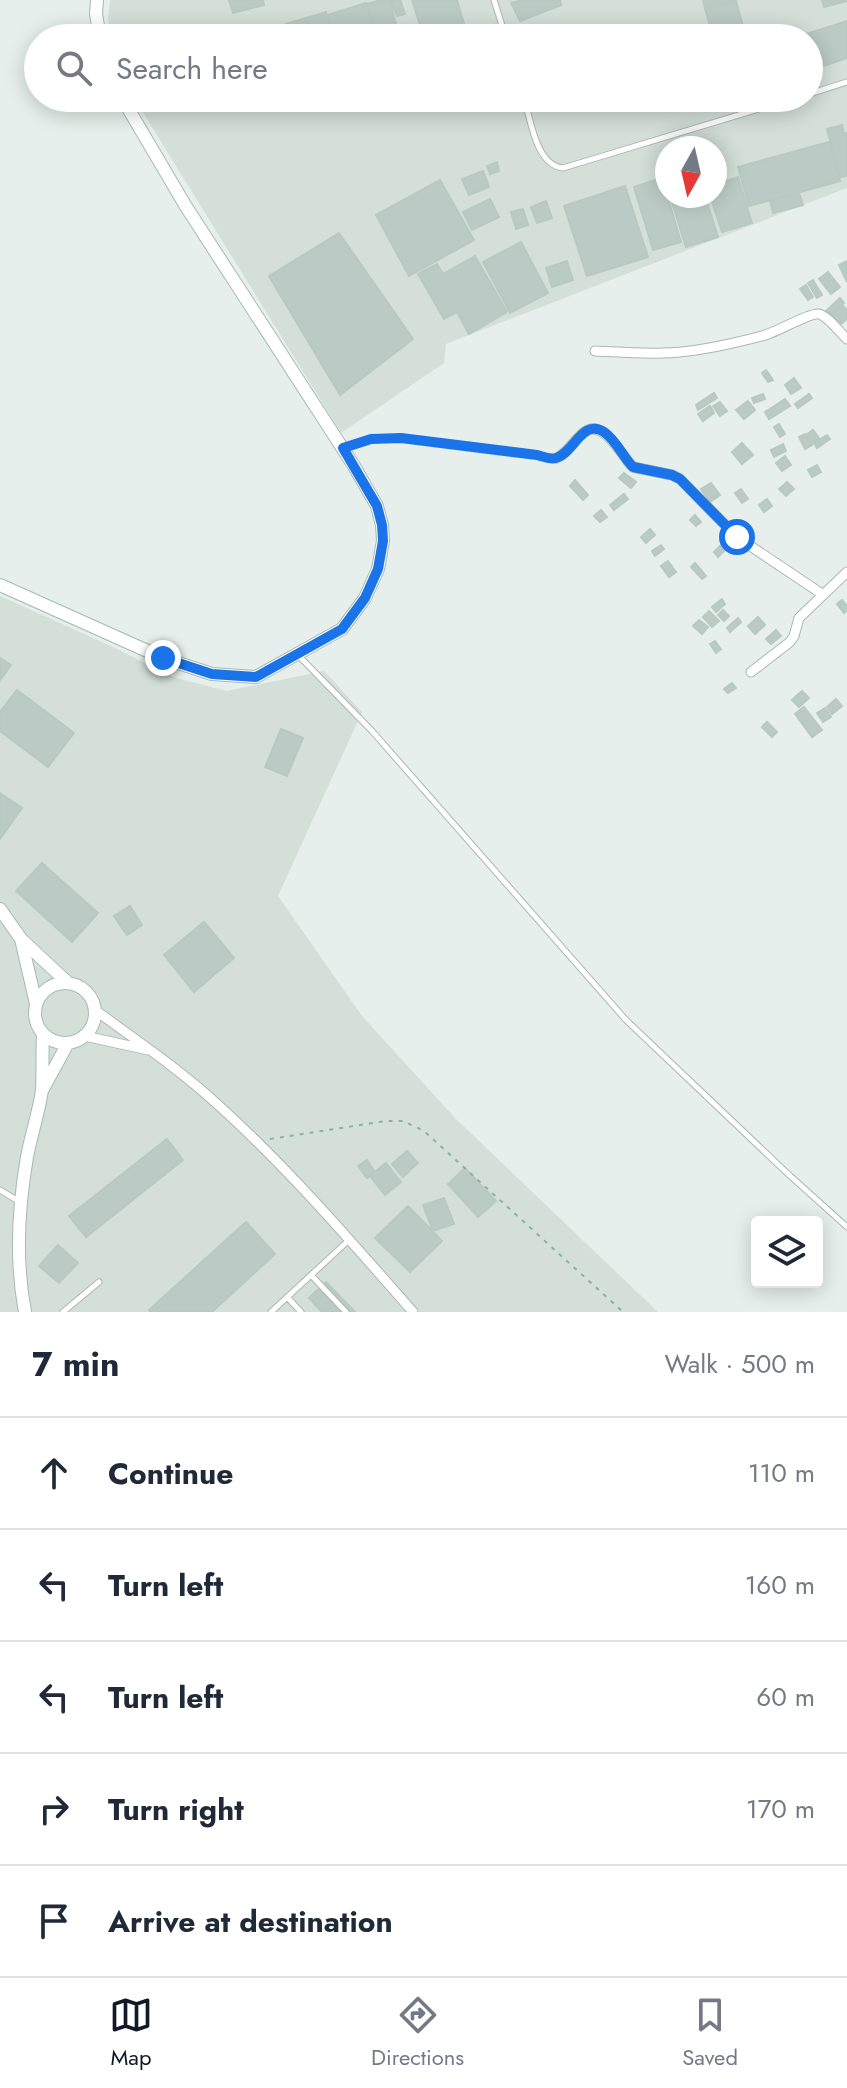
<!DOCTYPE html>
<html lang="en">
<head>
<meta charset="utf-8">
<style>
  body { margin:0; font-family:Jost,sans-serif; background:#f2f2f3; color:#1f2937 }
  .controls { position:absolute; right:24px; bottom:24px; display:grid; overflow:hidden; border-radius:8px; box-shadow:0 4px 20px #0003 }
  .controls button { width:72px; height:72px; display:grid; place-items:center; padding:0; border:0; border-bottom:2px solid #e0e1e3; background:#fff; color:#1f2937; font:40px sans-serif }
  .compass { position:absolute; left:655px; top:136px; width:72px; height:72px; border-radius:50%; background:#fff; box-shadow:0 4px 20px #0003; rotate:188deg }
  .stop { position:absolute; width:24px; height:24px; margin:-18px; border:6px solid #1a73e8; border-radius:50%; background:#fff }
  .stop.end { background:#1a73e8; border-color:#fff; box-shadow:0 2px 8px #0008 }
  .list { margin:0; padding:0; list-style:none }
  h2 { display:flex; justify-content:space-between; align-items:center; height:104px; margin:0; padding:0 32px; font-size:34px }
  h2 small { font-size:26px; font-weight:400; color:#747a83 }
  .list li { display:grid; grid-template-columns:52px 1fr auto; gap:24px; align-items:center; box-sizing:border-box; height:112px; padding:0 32px; border-top:2px solid #e0e1e3 }
  .list b { display:block; font-size:30px; white-space:nowrap }
  .list em { font-size:26px; font-style:normal; color:#747a83 }
  .icon { flex:none; width:44px; height:44px; fill:none; stroke:currentColor; stroke-width:2; stroke-linecap:round; stroke-linejoin:round }
  .map { position:relative; flex:none; width:847px; height:1312px; overflow:hidden }
  .search { position:absolute; background:#fff; box-shadow:0 4px 20px #0003; left:24px; right:24px; top:24px; height:88px; display:flex; align-items:center; gap:20px; box-sizing:border-box; padding:0 28px; border-radius:44px; color:#747a83; font-size:30px }
  .sheet { height:664px; background:#fff }
  nav { display:flex; justify-content:space-around; align-items:center; box-sizing:border-box; height:112px; border-top:2px solid #e0e1e3; background:#fff; font-size:22px; color:#747a83 }
  nav a { display:grid; justify-items:center; gap:4px }
  nav .on { color:#111827 }
  .map>svg:first-child { display:block }
</style>
</head>
<body>
<div class="map">
<svg width="847" height="1312" viewBox="0 0 847 1312">
  <rect width="100%" height="100%" fill="#e6efeb"/>
  <path fill="#d4dfda" fill-rule="evenodd" d="M110,0H847V188L446,344L444,363L341,433L134,98H809V38H111L108,18ZM667,148H715V196H667Z
    M0,596L111,646L173,677L227,691L324,671L362,712L278,896L362,1016L456,1119L658,1312H0Z"/>
  <path fill="#bbcac4" stroke="#b8c9c2" stroke-width="2" d="M229,0H263L264,5L233,13Z
    M381,0H389L400,38H377L367,4Z
    M390,0H400L405,14L397,16Z
    M412,0H457L466,30L440,38H424Z
    M523,0H560L561,5L520,21L511,3Z
    M703,0H736V1L705,8Z
    M822,0H847V1L824,7Z
    M736,1L744,30L713,38L705,8Z
    M366,3L377,38H335L328,15Z
    M326,12L334,38H291L286,24Z
    M847,21V58L809,71V38H794Z
    M286,24L291,38H273L271,33Z
    M266,25L270,38H238L236,34Z
    M738,31L739,38H713Z
    M257,98H290V99L260,108Z
    M842,125L844,134L847,133V176L840,177L827,129Z
    M829,142L840,181L749,206L738,167Z
    M497,162L499,171L490,174L487,166Z
    M483,171L489,187L469,195L462,179Z
    M738,177L752,223L722,232L710,196H715V185Z
    M662,178L681,242L653,250L634,187Z
    M440,180L474,240L409,276L376,215Z
    M625,186L648,257L587,276L564,206Z
    M799,193L803,205L773,213L770,201Z
    M670,196H705L718,237L686,247Z
    M490,199L499,217L472,230L463,212Z
    M546,201L552,218L537,223L531,207Z
    M523,209L528,225L516,229L511,212Z
    M339,233L413,339L340,395L269,276Z
    M521,242L548,293L510,313L483,262Z
    M475,256L507,312L469,334L457,312L444,319L418,274L437,264L443,274Z
    M567,261L573,280L552,287L546,268Z
    M847,261V282L839,265Z
    M828,272L840,287L831,294L819,279Z
    M813,280L822,295L817,298L808,283Z
    M806,285L813,297L808,300L800,289Z
    M840,298L844,303L831,316L826,311Z
    M842,305L847,310V319L841,324L832,315Z
    M766,370L773,380L768,382L762,373Z
    M794,378L801,388L791,394L785,385Z
    M714,393L717,398L698,410L696,405Z
    M763,394L765,399L754,403L752,398Z
    M809,394L812,398L798,408L795,404Z
    M785,399L790,406L769,419L765,412Z
    M748,401L755,410L744,419L736,410Z
    M720,402L727,411L720,416L713,406Z
    M710,406L714,413L703,421L698,414Z
    M779,424L785,434L780,437L774,427Z
    M813,430L819,438L812,443L806,435Z
    M805,434L812,445L805,449L799,437Z
    M827,435L830,439L817,448L814,443Z
    M742,443L753,455L742,464L732,452Z
    M783,444L786,451L774,457L771,450Z
    M785,456L791,465L782,471L776,463Z
    M817,465L821,472L812,477L808,470Z
    M624,473L636,482L631,488L619,478Z
    M575,480L588,495L583,500L570,486Z
    M787,482L794,489L786,496L779,489Z
    M711,483L720,495L710,502L701,489Z
    M741,489L748,499L742,503L735,493Z
    M624,494L628,499L614,510L610,505Z
    M767,499L772,506L764,512L759,505Z
    M601,510L607,517L600,522L594,516Z
    M695,515L701,522L696,526L690,520Z
    M650,529L655,535L646,543L641,537Z
    M661,545L664,549L655,556L652,551Z
    M721,545L725,550L718,557L714,552Z
    M668,561L676,572L669,577L661,566Z
    M695,563L706,576L702,579L691,567Z
    M722,599L725,604L716,612L712,607Z
    M842,600L847,606V610L844,613L837,604Z
    M723,610L729,616L724,621L718,615Z
    M709,611L719,621L712,627L703,617Z
    M758,617L765,625L755,634L748,626Z
    M738,618L741,622L730,632L727,628Z
    M699,620L708,627L702,634L693,626Z
    M776,630L781,636L771,644L766,639Z
    M715,641L721,649L716,653L710,644Z
    M0,658L11,665L0,680Z
    M732,683L736,688L728,693L724,689Z
    M17,690L74,733L48,767L0,731V712Z
    M802,691L809,698L799,707L792,700Z
    M836,699L842,706L832,714L827,707Z
    M804,707L822,730L812,737L795,714Z
    M825,708L831,717L823,722L817,713Z
    M767,722L777,732L772,737L762,727Z
    M281,729L303,738L287,776L265,767Z
    M0,793L22,808L0,839Z
    M42,863L98,913L72,942L16,891Z
    M130,906L142,925L127,935L114,916Z
    M204,922L234,958L194,992L164,955Z
    M167,1139L183,1160L86,1237L69,1216Z
    M407,1151L418,1163L403,1177L392,1164Z
    M367,1160L375,1172L367,1178L358,1166Z
    M386,1163L401,1182L385,1195L370,1176Z
    M465,1168L496,1201L478,1217L448,1184Z
    M444,1198L454,1224L433,1231L423,1205Z
    M408,1206L442,1241L410,1272L375,1238Z
    M246,1222L275,1254L212,1312H151L149,1310Z
    M58,1245L78,1263L59,1283L39,1266Z
    M326,1282L355,1312H322L309,1298Z"/>
  <g fill="none" stroke-linecap="round" stroke-linejoin="round">
    <defs>
      <path id="service" d="M494,0L506,38
        M809,94L847,82
        M524,98C531,121 536,165 563,168L795,98
        M297,654L372,731L626,1020L787,1173L847,1227
        M0,1190L20,1202
        M311,1275L346,1312
        M287,1297L301,1312
        M63,1312L99,1282
        M271,1312L349,1240"/>
      <path id="minor" d="M595,351C617,352 640,354 663,353C690,353 735,343 762,336C775,333 811,312 819,314C829,317 839,332 847,339
        M557,458C568,452 572,443 581,435C602,414 620,454 633,467L672,475L680,479L737,537L822,594
        M751,672L790,642L794,636L799,618L847,572
        M95,1010C136,1040 179,1069 216,1103C287,1167 350,1240 413,1312
        M85,1036L148,1050"/>
      <path id="secondary" d="M97,0L96,14L100,38
        M0,585L163,658L212,674L256,677L342,629L365,598L378,569L383,541L382,525L377,506L354,466L185,205L122,98
        M0,909L21,939L68,983
        M21,939L36,1004
        M35 1013a30 30 0 1 1 60 0a30 30 0 1 1-60 0Z
        M43,1089L68,1043
        M25,1312C15,1260 18,1209 27,1157C31,1135 39,1112 42,1090C43,1071 42,1052 43,1034"/>
    </defs>
    <use href="#service" stroke="#a8b8b2" stroke-width="7"/>
    <use href="#minor" stroke="#a8b8b2" stroke-width="11"/>
    <use href="#secondary" stroke="#a4bbb3" stroke-width="14"/>
    <path stroke="#86b3a5" stroke-width="2" stroke-dasharray="4 6" stroke-linecap="butt" d="M353,445L371,439L401,438L548,458
      M270,1139L386,1121H403L424,1131L623,1312"/>
    <use href="#service" stroke="#fff" stroke-width="5"/>
    <use href="#minor" stroke="#fff" stroke-width="9"/>
    <use href="#secondary" stroke="#fff" stroke-width="12"/>
  </g>
  <g fill="none" stroke-linecap="round" stroke-linejoin="round">
    <path stroke="#1a73e8" stroke-width="10" d="M163,658L212,674L256,677L342,629L365,598L378,569L383,541L382,525L377,506L343,448L371,439L401,438L537,455C544,457 550,460 556,458C574,453 582,418 604,432C616,440 623,457 633,467L672,475L680,479L737,537"/>
  </g>
</svg>
<div class="controls">
<button><svg class="icon" aria-label="layers" viewBox="0 0 24 24"><path d="M12 4l9 5-9 5-9-5zM3 14l9 5 9-5"/></svg></button>
</div>
<svg class="compass" viewBox="-18 -18 36 36"><path d="M0-13l5 13h-10z" fill="#e53935"/><path d="M0 13l5-13h-10z" fill="#747a83"/></svg>
<div class="stop" style="left:737px;top:537px"></div>
<div class="stop end" style="left:163px;top:658px"></div>
<div class="search"><svg class="icon" aria-label="search" viewBox="0 0 24 24"><circle cx="10" cy="10" r="6"/><path d="M15 15l6 6"/></svg>Search here</div>
</div>
<section class="sheet">
<h2>7 min<small>Walk · 500 m</small></h2>
<ul class="list">
<li><svg class="icon" aria-label="ahead" viewBox="0 0 24 24"><path d="M12 20V5M6 11l6-6 6 6"/></svg><div><b>Continue</b></div><em>110 m</em></li>
<li><svg class="icon" aria-label="left" viewBox="0 0 24 24"><path d="M17 20v-9H6M10 6l-5 5 5 5"/></svg><div><b>Turn left</b></div><em>160 m</em></li>
<li><svg class="icon" aria-label="left" viewBox="0 0 24 24"><path d="M17 20v-9H6M10 6l-5 5 5 5"/></svg><div><b>Turn left</b></div><em>60 m</em></li>
<li><svg class="icon" aria-label="right" viewBox="0 0 24 24"><path d="M7 20v-9h11M14 6l5 5-5 5"/></svg><div><b>Turn right</b></div><em>170 m</em></li>
<li><svg class="icon" aria-label="arrive" viewBox="0 0 24 24"><path d="M6 21V4h12l-3 4 3 4H6"/></svg><div><b>Arrive at destination</b></div></li>
</ul>
</section>
<nav>
<a class="on"><svg class="icon" aria-label="map" viewBox="0 0 24 24"><path d="M3 6l6-2 6 2 6-2v14l-6 2-6-2-6 2zM9 4v14M15 6v14"/></svg>Map</a>
<a><svg class="icon" aria-label="directions" viewBox="0 0 24 24"><path d="M12 3l9 9-9 9-9-9zM9 14v-3h6M13 9l2 2-2 2"/></svg>Directions</a>
<a><svg class="icon" aria-label="saved" viewBox="0 0 24 24"><path d="M7 4h10v16l-5-4-5 4z"/></svg>Saved</a>
</nav>
</body>
</html>
